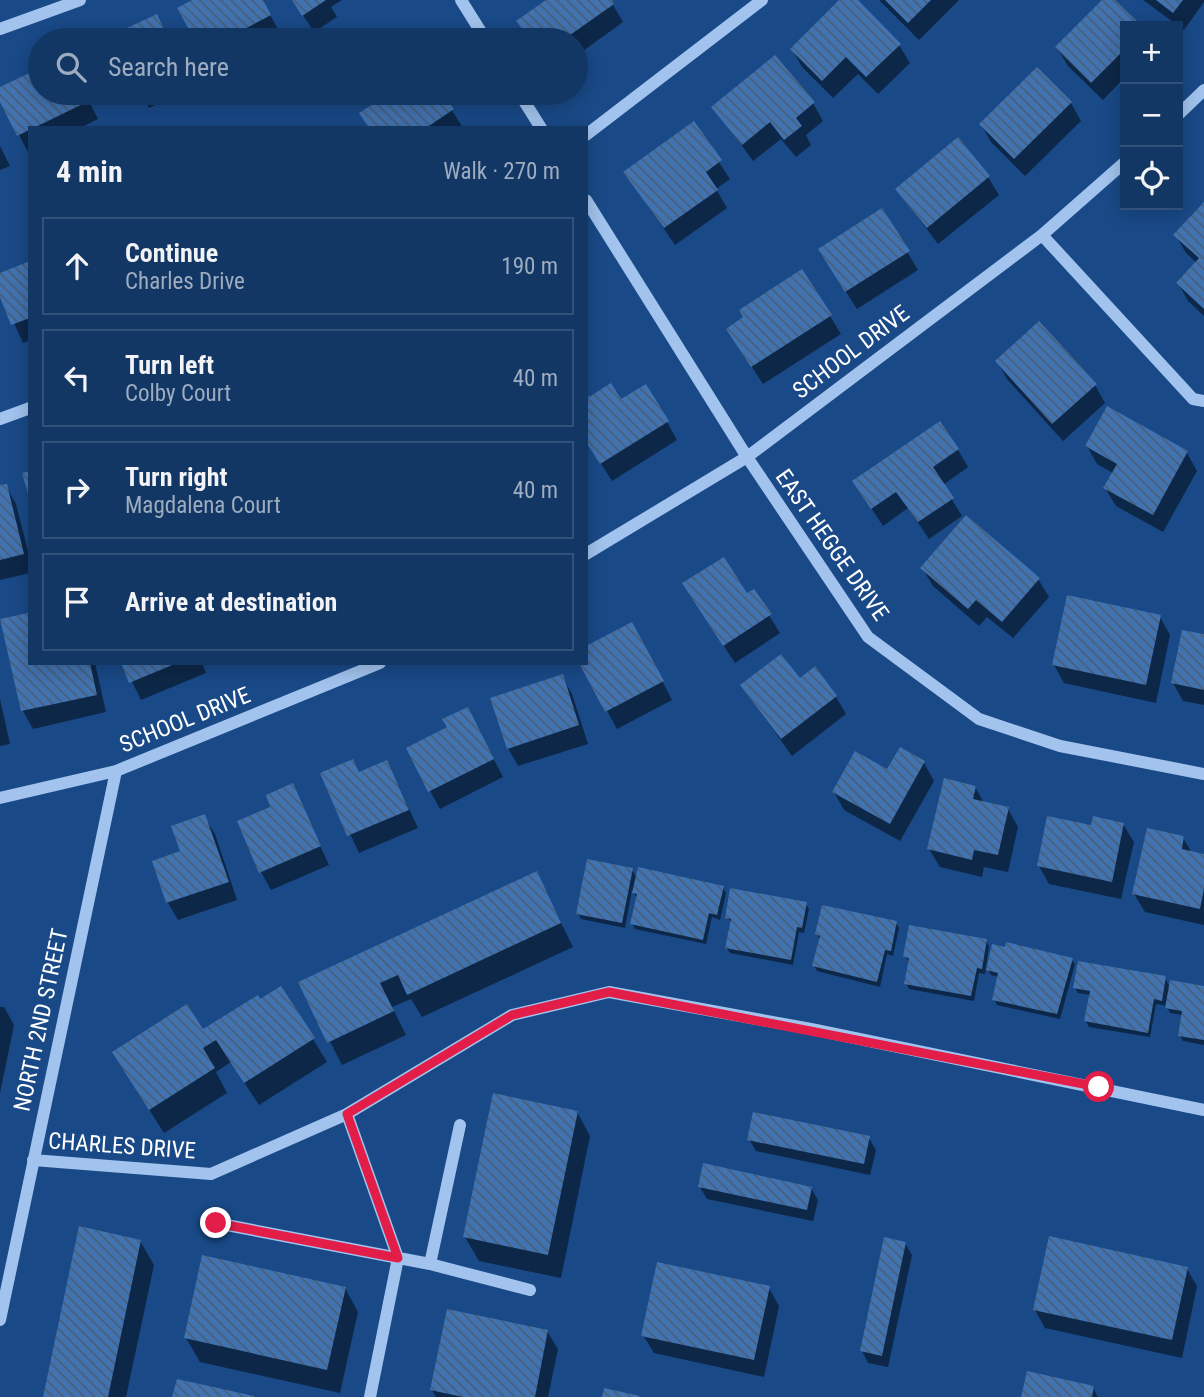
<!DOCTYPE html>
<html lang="en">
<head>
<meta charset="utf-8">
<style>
  body { margin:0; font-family:"Roboto Condensed",sans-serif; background:#20426e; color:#f1f3f6 }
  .controls { position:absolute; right:21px; top:21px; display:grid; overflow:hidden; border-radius:0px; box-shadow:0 4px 18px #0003 }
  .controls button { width:63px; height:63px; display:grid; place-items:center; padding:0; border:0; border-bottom:2px solid #325179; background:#133765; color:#f1f3f6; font:35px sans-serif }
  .stop { position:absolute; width:21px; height:21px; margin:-16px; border:5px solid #e11d48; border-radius:50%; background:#fff }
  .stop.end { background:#e11d48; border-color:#fff; box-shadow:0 2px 7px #0008 }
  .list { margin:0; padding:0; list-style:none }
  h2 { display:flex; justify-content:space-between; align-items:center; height:91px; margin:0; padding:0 28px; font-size:30px }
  h2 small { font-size:23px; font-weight:400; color:#9dacbf }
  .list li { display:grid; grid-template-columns:46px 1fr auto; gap:21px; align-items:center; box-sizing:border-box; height:98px; margin:0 14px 14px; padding:0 14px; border:2px solid #325179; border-radius:0px }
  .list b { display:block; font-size:26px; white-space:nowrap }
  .list p { margin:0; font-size:23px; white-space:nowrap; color:#9dacbf }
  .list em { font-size:23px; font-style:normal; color:#9dacbf }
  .icon { flex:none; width:38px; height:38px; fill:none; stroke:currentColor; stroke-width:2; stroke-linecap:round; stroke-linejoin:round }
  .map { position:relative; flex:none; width:1204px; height:1397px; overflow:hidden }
  .search { position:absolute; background:#133765; box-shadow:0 4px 18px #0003; left:28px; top:28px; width:560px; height:77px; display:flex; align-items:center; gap:18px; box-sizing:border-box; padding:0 24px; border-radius:38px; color:#9dacbf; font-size:26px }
  .panel { position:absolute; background:#133765; box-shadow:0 4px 18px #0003; left:28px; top:126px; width:560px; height:539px; border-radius:0px }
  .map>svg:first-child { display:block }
</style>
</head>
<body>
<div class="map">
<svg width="1204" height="1397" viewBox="0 0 1204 1397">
  <defs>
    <pattern id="building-back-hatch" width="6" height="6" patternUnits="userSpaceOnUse" patternTransform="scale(1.75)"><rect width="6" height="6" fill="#4273b1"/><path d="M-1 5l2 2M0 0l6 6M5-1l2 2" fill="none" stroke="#485e79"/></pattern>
  </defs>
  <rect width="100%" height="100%" fill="#194987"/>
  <path fill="#0007" d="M196,0H262L280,33L267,40H197L180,9Z
    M293,0H342L331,7L337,17L314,32Z
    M549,0H610L623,22L576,56V40H530L518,21Z
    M842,0H855L899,45L910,63L878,94L858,74L833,98L802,67L792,49Z
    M879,0H959L919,40Z
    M1104,0H1113L1140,26H1125V77L1103,100L1068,66L1057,48Z
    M1143,0H1204V2L1184,30Z
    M40,70V93H85L98,119L80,128H30L28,152L0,98V89Z
    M110,93H181L149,108L140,93L117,104Z
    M393,93L400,97L406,93H441L463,128H370L362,113Z
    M813,103L823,121L806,135L811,145L796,157L781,139L753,161L714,107Z
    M1071,103L1081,121L1025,176L991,142L981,124Z
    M693,123L730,179L716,189L727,208L675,245L625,172Z
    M0,146L10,166L0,170Z
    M988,177L999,195L938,244L897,189Z
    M1204,205V316L1188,301L1178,283L1197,263L1186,253L1176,236Z
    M882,210L918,270L857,309L830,267Z
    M30,263V340L23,343L0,292V275Z
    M830,316L841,334L763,384L739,347Z
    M997,361L1095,385L1105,403L1063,441L1007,379Z
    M589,400L667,422L677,440L612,481L586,440Z
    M1087,446L1187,453L1197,471L1163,532L1116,506L1105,488L1113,473L1097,464Z
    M958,450L968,467L943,485L962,516L929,539L908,508L883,526L854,482Z
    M6,486L16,504L30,559V573L0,580V487Z
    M922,568L1038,579L1049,597L1013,638L987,617L979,626L933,586Z
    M754,591L780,633L735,663L695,602L747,595Z
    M27,615L30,663H95L106,712L33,729L23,711L2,620Z
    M1160,617L1170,635L1156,703L1064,683L1054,665Z
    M1204,636V705L1183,701L1173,683Z
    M642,642L672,700L617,729L581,663Z
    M123,663H202L206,673L141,700Z
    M562,676L572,694L588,744L518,766L508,748Z
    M742,686L836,697L846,714L792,756Z
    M0,699L10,744L0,746Z
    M477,727L503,777L440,809L430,791Z
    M387,762L418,828L359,853L322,774H360Z
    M924,763L934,781L900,841L844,810L834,792Z
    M292,785L329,865L271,890L261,872L273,808Z
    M975,787L984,803L1008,809L1018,827L1008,872L984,867L982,877L940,867L929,849Z
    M204,817L215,834L237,900L178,920L168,903L154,862L182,852Z
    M1123,824L1134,842L1121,899L1049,884L1039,866Z
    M1183,838L1192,853L1204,856V925L1145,912L1134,894Z
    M632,870L637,878L723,887L726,893L720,920L712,917L706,944L635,929L632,923L637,898L632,890L625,928L581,919L578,913Z
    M536,873L573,947L422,1017L411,999L392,1007L406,1035L342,1065L300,983Z
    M806,904L809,909L804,933L799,932L793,965L730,953L727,948L732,923L727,917Z
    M896,923L899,928L893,956L887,954L880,987L817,971L814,966L820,940L817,934Z
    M986,941L989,946L985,974L979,973L974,1001L909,989L906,983L910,962L905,957Z
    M1071,959L1075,964L1060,1019L997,1005L994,999L999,977L991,975L988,970Z
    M1165,978L1170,987L1204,988V1045L1183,1041L1180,1035L1183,1015L1170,1013L1167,1006L1156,1004L1150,1037L1089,1027L1086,1021L1091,995L1078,993L1075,988Z
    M0,1007H4L14,1025L0,1093Z
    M203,1032L313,1039L327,1062L259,1105L231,1062L216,1072L227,1093L164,1133L128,1076Z
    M577,1112L590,1136L561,1278L479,1261L465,1237Z
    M869,1138L876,1150L870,1175L756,1151L749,1139Z
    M700,1187L811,1188L818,1200L813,1221L707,1199Z
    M140,1241L154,1265L126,1397H45Z
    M905,1243L912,1255L888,1367L868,1363L862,1351Z
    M1187,1269L1197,1286L1182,1358L1045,1328L1035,1310Z
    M345,1288L358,1312L340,1393L200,1362L186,1338Z
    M769,1288L779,1306L764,1377L654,1353L643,1335Z
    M547,1331L558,1349L548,1397H436L432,1390Z
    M1093,1388L1098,1397H1023Z"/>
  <path fill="url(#building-back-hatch)" d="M192,0H263L271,15L224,40H195L177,8Z
    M292,0H326L302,16Z
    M546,0H612L614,4L563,40H530L516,21Z
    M839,0H858L901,44L866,77L846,57L822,81L790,49Z
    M885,0H931L908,23Z
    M1102,0H1115L1142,26H1125V49L1091,83L1055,47Z
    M1156,0H1183L1173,13Z
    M157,14L169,40H101Z
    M775,55L815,102L796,118L802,126L784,140L770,122L742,145L711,107Z
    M1037,67L1072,102L1014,159L979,124Z
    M40,68V93H85L89,101L17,136L0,102V87Z
    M390,93H443L454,109L426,128H369L359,113Z
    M694,121L722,160L706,172L718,190L664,228L623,172Z
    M958,137L990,176L927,228L895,189Z
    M1204,202V309L1176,283L1199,258L1173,235Z
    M882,208L910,251L845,292L818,249Z
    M30,261V318L11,325L0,297V273Z
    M802,269L832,315L751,367L726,329L743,317L739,310Z
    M1039,321L1097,384L1052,424L995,361Z
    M611,383L621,399L646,384L669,421L600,464L586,442V393L589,397Z
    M1107,406L1188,451L1153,515L1103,488L1117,464L1085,446Z
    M940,421L959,449L933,467L954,498L918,522L896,492L871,509L852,481Z
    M30,471V497H29L22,473Z
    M7,484L24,554L0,560V485Z
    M966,515L1040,578L1002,622L976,600L968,609L920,568Z
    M724,557L747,593L754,589L772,614L723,646L682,583Z
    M1067,595L1161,615L1146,685L1052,665Z
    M28,613L30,663H90L97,695L21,711L0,619Z
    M632,622L664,681L605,712L579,663H586V646Z
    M1182,630L1204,634V690L1171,683Z
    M781,654L800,678L815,666L837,696L781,739L740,685Z
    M121,663H177L129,683Z
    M563,674L579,725L507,749L490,698Z
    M468,707L494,759L428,792L406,748L447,727L442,719Z
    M900,747L925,761L890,824L832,792L855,751L887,769Z
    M353,759L359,772L387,760L409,810L347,836L320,773Z
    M944,778L976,786L973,799L1009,807L998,855L974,850L972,860L927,849Z
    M293,783L321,846L259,873L237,821L270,807L266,795Z
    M205,814L229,882L166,903L152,861L180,851L171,826Z
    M1047,816L1091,825L1093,816L1124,823L1112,882L1037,866Z
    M1147,828L1184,836L1182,849L1204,854V889L1200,909L1132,894Z
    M587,859L633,868L622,923L576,914Z
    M638,867L724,886L717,915L709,913L703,940L630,924L637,894L632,893Z
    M537,871L561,923L407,995L398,975L380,983L394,1011L327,1043L298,982Z
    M730,888L807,902L802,928L797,927L791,960L725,948L731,919L725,918Z
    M822,905L897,921L891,951L885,950L877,982L812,966L820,936L815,934Z
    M909,925L987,939L982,969L977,968L971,996L904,984L909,958L903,957Z
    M1006,942L1073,958L1057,1014L992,1000L998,973L986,970L992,944L1005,947Z
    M1078,961L1166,976L1162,1001L1154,999L1148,1033L1084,1021L1090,991L1073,988Z
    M1170,980L1204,986V1040L1178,1036L1182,1011L1165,1008Z
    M281,986L315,1038L244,1083L216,1040L203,1048L215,1068L149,1110L112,1052L187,1004L203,1029L258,995L260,999Z
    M493,1093L578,1111L548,1255L463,1237Z
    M753,1112L870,1136L864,1164L747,1140Z
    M703,1163L812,1187L807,1210L698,1187Z
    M79,1226L141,1240L108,1397H43Z
    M1049,1236L1188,1267L1172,1340L1033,1310Z
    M884,1237L906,1242L882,1356L860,1351Z
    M202,1255L346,1287L327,1370L184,1338Z
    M657,1262L770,1286L754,1360L641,1336Z
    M447,1309L548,1330L535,1397H463L430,1390Z
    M1027,1371L1094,1386L1092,1397H1021Z
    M177,1379L254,1396V1397H172Z
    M604,1388L640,1396L639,1397H602Z"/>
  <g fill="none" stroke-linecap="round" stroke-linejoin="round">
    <path stroke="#a1c3ed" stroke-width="12" d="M461,0L486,40
      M0,29L80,0
      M519,93L541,128
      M1178,115L1204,90
      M586,135L762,0
      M586,200L747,457L868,637L979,719L1060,746L1204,774
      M1042,235L1193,399L1204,401
      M0,419L30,408
      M586,554L747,457L1042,235L1125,162
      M0,798L116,771L380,663
      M347,1114L398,1258L370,1397
      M33,1160L211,1174L347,1114L512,1015L609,992L811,1029L1204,1110
      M216,1223L430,1264L530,1290
      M430,1264L460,1125
      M0,1320L116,771"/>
  </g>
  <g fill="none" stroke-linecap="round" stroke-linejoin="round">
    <path stroke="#e11d48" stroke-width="9" d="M216,1223L398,1258L347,1114L512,1015L609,992L1099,1087"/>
  </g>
  <g text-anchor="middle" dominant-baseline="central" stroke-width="6" stroke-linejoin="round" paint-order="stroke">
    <g font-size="23" fill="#fff" stroke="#194987">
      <text transform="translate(851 352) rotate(-37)">SCHOOL DRIVE</text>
      <text transform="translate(832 545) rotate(55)">EAST HEGGE DRIVE</text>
      <text transform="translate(185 720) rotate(-22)">SCHOOL DRIVE</text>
      <text transform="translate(41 1020) rotate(-78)">NORTH 2ND STREET</text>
      <text transform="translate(122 1146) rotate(4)">CHARLES DRIVE</text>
    </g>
  </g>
</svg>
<div class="controls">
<button>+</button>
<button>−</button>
<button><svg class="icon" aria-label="locate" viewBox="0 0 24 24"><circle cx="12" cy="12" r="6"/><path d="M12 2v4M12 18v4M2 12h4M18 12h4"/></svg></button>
</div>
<div class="stop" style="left:1099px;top:1087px"></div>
<div class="stop end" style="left:216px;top:1223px"></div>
<div class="search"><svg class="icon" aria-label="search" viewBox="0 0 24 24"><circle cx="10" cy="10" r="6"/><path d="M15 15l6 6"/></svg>Search here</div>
<section class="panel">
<h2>4 min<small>Walk · 270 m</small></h2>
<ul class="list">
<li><svg class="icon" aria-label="ahead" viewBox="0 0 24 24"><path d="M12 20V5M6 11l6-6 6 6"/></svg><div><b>Continue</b><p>Charles Drive</p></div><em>190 m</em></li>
<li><svg class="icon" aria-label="left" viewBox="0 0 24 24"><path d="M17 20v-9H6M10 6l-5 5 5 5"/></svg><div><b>Turn left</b><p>Colby Court</p></div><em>40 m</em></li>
<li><svg class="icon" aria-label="right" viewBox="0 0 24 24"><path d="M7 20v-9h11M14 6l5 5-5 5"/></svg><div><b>Turn right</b><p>Magdalena Court</p></div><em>40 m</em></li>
<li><svg class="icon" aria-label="arrive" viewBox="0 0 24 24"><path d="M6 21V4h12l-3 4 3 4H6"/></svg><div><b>Arrive at destination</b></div></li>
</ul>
</section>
</div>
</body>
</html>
